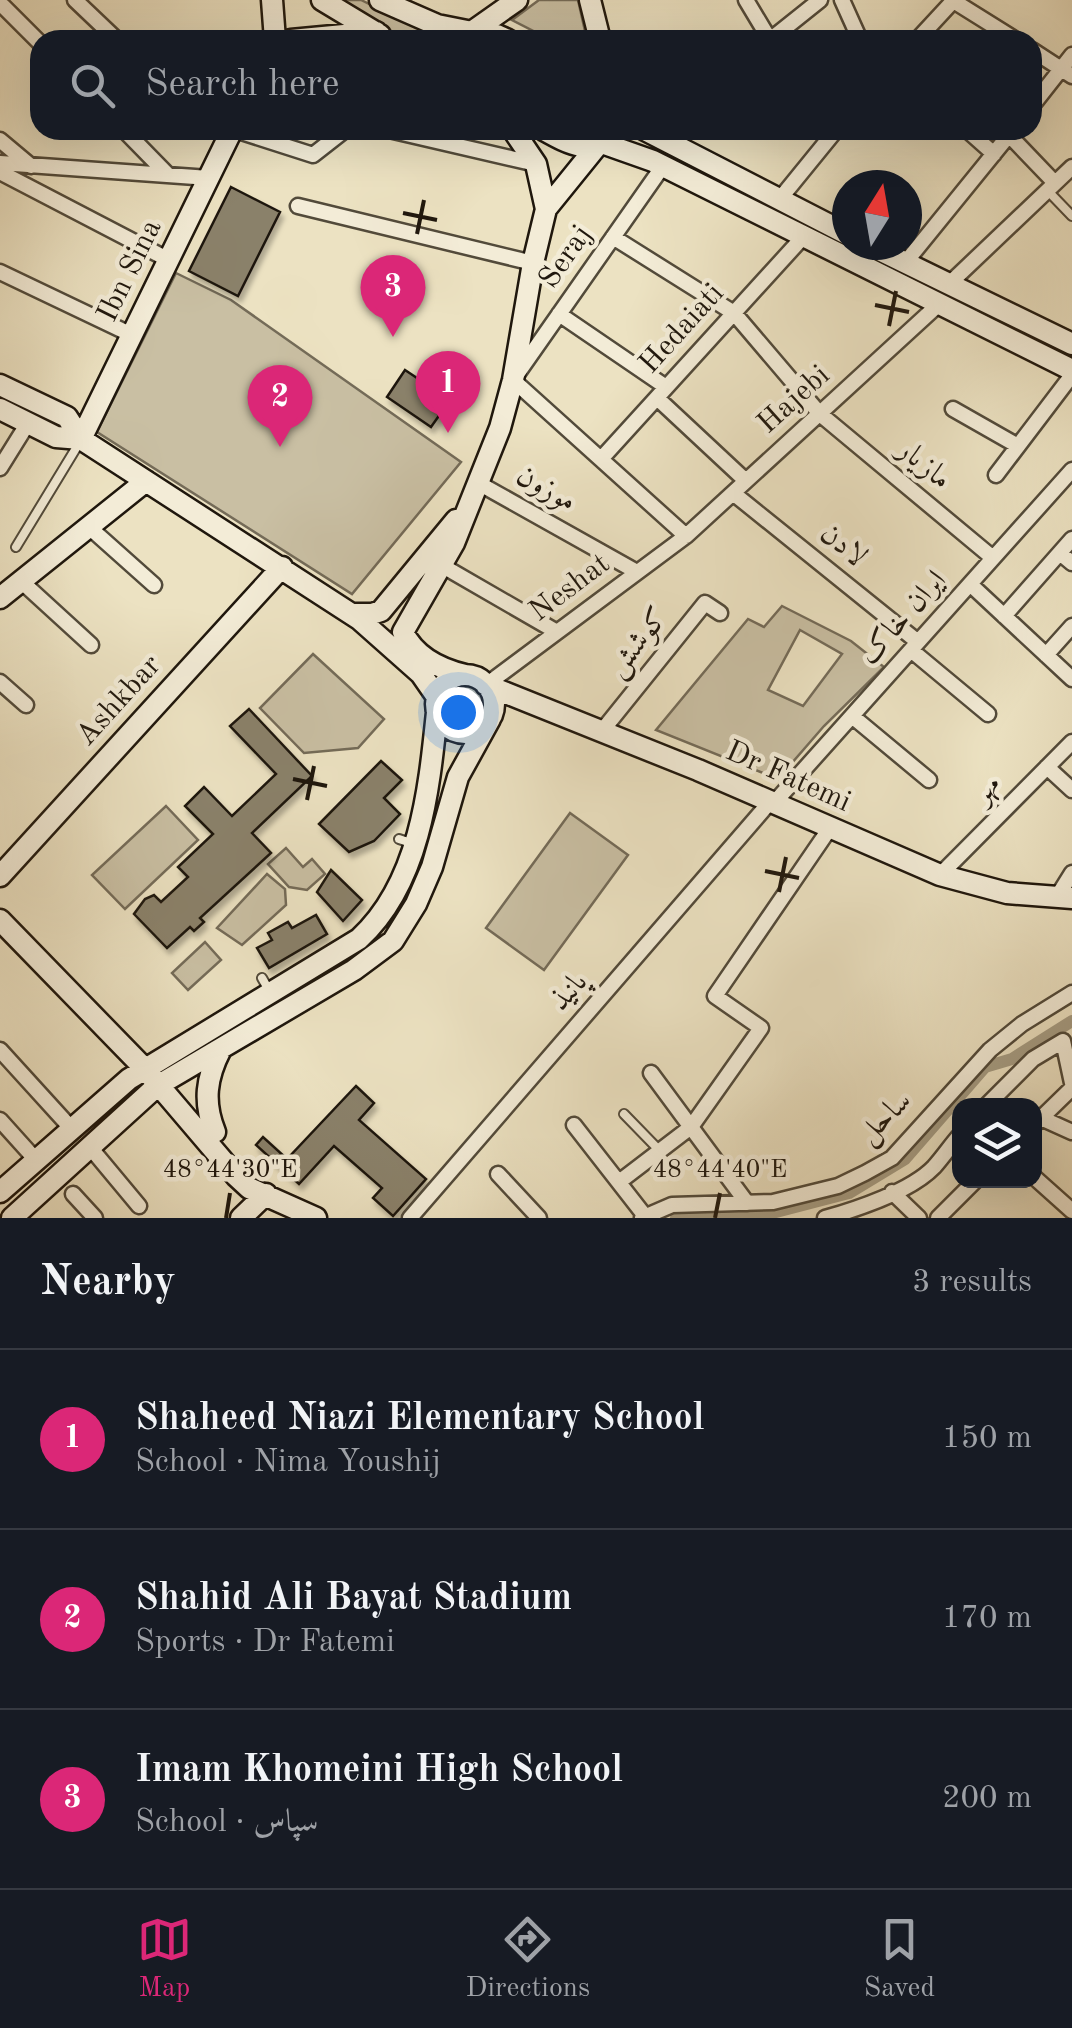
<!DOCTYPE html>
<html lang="en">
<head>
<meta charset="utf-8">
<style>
  body { margin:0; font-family:"Old Standard TT",Amiri,serif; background:#242831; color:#f1f3f6 }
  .controls { position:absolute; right:30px; bottom:30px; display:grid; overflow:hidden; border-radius:20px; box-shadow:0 10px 40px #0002 }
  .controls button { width:90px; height:90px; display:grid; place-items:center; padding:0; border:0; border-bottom:2px solid #363941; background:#171b24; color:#f1f3f6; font:50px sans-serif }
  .compass { position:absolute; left:832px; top:170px; width:90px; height:90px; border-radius:50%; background:#171b24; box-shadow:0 10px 40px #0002; rotate:11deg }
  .you { position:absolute; left:458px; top:712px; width:35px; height:35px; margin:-25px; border:8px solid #fff; border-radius:50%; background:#1a73e8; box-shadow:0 0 0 15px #1a73e833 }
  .badge { display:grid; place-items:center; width:65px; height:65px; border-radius:50%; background:#db2777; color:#fff; font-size:32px; font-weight:700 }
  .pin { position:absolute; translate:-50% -82px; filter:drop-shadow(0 2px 5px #0008) }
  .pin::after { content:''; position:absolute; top:52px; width:35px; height:30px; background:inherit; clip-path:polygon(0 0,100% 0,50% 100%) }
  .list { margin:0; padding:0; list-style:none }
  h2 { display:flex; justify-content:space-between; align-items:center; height:130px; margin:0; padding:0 40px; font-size:42px }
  h2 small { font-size:32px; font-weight:400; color:#9ea1a6 }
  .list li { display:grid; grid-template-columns:65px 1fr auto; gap:30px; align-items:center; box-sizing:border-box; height:180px; padding:0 40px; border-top:2px solid #363941 }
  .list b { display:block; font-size:38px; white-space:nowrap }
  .list p { margin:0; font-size:32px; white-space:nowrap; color:#9ea1a6 }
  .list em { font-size:32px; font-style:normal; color:#9ea1a6 }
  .icon { flex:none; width:55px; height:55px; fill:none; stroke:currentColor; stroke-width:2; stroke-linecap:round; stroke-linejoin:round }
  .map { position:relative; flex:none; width:1072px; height:1218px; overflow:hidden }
  .search { position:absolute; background:#171b24; box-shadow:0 10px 40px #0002; left:30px; right:30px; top:30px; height:110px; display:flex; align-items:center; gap:25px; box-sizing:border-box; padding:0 35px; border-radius:30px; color:#9ea1a6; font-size:38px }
  .sheet { height:670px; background:#171b24 }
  nav { display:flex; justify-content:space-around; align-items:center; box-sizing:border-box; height:140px; border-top:2px solid #363941; background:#171b24; font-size:28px; color:#9ea1a6 }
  nav a { display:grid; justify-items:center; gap:5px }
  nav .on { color:#db2777 }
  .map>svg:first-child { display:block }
</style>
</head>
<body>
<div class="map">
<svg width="1072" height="1218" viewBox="0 0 1072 1218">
  <defs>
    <filter id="shadow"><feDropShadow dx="3" dy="5.5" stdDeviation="2.5" flood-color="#0004"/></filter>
  </defs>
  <rect width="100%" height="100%" fill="#ece2c2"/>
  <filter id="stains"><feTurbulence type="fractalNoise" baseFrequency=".002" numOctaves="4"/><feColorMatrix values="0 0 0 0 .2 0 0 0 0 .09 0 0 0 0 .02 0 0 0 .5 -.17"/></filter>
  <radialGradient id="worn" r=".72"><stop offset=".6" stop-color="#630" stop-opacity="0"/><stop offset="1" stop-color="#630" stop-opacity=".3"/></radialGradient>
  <path fill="#c9bfa3" stroke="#746b58" stroke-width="2.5" fill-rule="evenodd" d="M334,0H361L438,38L396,40Z
    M539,0H578L587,40H551L512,20Z
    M176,273L231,300L461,462L352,594L97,432Z
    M782,606L851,641L884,667L824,726L778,779L656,730L748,619L764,627ZM800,630L842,654L803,706L768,690Z
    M313,654L384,719L358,748L304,753L260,708Z
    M446 704a19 19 0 1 1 38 0a19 19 0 1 1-38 0Z
    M166,806L198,840L125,909L92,875Z
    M570,813L628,855L544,970L486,928Z
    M286,848L303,867L312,859L325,874L307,890L289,887L268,864Z
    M267,874L285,889L286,905L242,945L217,928Z
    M205,942L221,960L188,990L172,973Z"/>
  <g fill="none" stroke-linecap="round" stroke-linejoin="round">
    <path stroke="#a69d84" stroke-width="12" d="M676,1218L772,1213L849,1193L905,1159L985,1067L1012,1059L1072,1021"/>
  </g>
  <path fill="#8a816b" stroke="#1f170d" stroke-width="2.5" filter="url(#shadow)" d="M231,187L280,212L238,296L189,271Z
    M405,370L450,400L431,427L387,397Z
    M249,709L312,776L252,833L271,853L200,918L204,922L194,931L190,927L167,948L134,914L145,899L154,895L161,902L188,877L178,867L213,834L185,806L204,787L232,816L276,774L230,726Z
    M381,761L402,780L384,798L400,814L374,841L349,852L319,824Z
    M331,870L362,900L343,921L317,892Z
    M316,915L327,934L269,968L257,948L272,940L268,933L288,922L292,928Z
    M356,1086L374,1103L359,1120L426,1179L393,1216L373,1198L382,1188L334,1146L299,1184L256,1145L263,1137L287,1159Z"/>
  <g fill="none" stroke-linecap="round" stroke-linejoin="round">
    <defs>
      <path id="lane" d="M1047,190L1072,216
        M16,547L81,440
        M399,839L414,844
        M262,978L270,992
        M624,1114L660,1151"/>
      <path id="street" d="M75,0L117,40
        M746,0L770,40L820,0
        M842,0L860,40
        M952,0L1016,40
        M3,6L40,43
        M917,40L954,0
        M1032,50L1072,76
        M1032,106L1072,55
        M124,130L168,175
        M235,130L313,155L345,130
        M389,130L536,164
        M967,130L994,154
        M1009,135L1055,183
        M0,140L31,166
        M0,163L209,178
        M663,166L513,380L686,536
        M0,172L169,260
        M779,200L836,130
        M298,206L533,263
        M613,237L734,313L820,414L993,558
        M905,263L1013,130
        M0,272L132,335
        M948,285L1072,167
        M559,314L666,387
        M657,398L746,481
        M953,409L1018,446
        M601,459L804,236
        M0,468L28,423
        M996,475L1072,375
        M480,484L637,572
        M733,493L918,642
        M89,527L154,585
        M1060,553L1072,563
        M441,565L557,632
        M21,581L91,645
        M970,584L1072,679
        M1004,616L1072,539
        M911,650L988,714
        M1046,655L1072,626
        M0,682L26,705
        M486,685L686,536L939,304
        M852,716L929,780
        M602,731L705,603L720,613
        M1047,767L1072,790
        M774,803L1072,470
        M940,875L1072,742
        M1057,897L1072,873
        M0,1050L71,1128
        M651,1073L747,1203
        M986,1106L1033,1059L1063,1041L1072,1083
        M1041,1118L1072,1132
        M0,1120L36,1160
        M574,1125L645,1216
        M1034,1125L1072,1088
        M89,1146L139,1206
        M498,1174L539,1218
        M1034,1177L1072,1211
        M619,1182L691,1127L761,1028L715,996L830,828
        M892,1192L919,1218
        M73,1194L95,1218
        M410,1218L770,802
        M642,1218L672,1205L773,1202L838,1186L865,1173L892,1158L990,1050L1022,1024L1072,993
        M825,1218C857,1209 911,1191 934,1167C943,1157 951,1145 960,1135
        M938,1218L976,1180"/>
      <path id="secondary" d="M272,0L275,40
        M322,0L380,35
        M380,0L437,25L467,31
        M590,0L600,40
        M476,29L517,0
        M291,40L376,32
        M457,40C474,23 489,31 508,40
        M544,130C569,144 594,158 614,130
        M645,130L847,234
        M602,143L653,161L1072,370
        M546,209L597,146
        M869,245L1072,344
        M0,385L67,417L81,439L359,619L421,674L437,697
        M0,409L56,437L81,439
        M81,439L232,130
        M0,598L146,481
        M352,614H372L381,611L456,520
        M465,675C440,669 415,657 403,632L454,543L500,428L513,380L533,263L546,209L536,164L513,130
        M436 704a29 29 0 1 1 58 0a29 29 0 1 1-58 0Z
        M486,685L698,770L940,875L1007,893L1072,898
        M0,876L282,567
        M0,920L144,1068L236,1176L249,1188L316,1218
        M215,1132C203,1102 206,1078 221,1049
        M0,1192L129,1079L359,939C420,883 429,790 437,712
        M12,1218L157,1086L354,970L393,941L416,904L432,867L458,777L490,719
        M241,1218L266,1194"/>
    </defs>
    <use href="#lane" stroke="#524a3a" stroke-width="12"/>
    <use href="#street" stroke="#524a3a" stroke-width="19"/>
    <use href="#secondary" stroke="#1f170d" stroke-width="25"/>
    <use href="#lane" stroke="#f3ecd7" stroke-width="8"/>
    <use href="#street" stroke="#f3ecd7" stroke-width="14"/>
    <use href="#secondary" stroke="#f3ecd7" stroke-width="20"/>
  </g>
  <path fill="none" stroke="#1f170d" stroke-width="4" d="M403,213L437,220M417,234L424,200M875,305L909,312M889,326L896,291M293,779L327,786M307,800L314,766M765,871L799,878M779,892L786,857M226,1218L230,1193M715,1218L720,1193"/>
  <g text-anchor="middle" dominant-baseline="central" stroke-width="9" stroke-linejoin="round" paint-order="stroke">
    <g font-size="30" fill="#1f170d" stroke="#f3ecd7">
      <text transform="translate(566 257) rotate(-55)">Seraj</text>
      <text transform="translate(130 271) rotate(-64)">Ibn Sina</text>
      <text transform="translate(682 329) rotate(-48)">Hedaiati</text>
      <text transform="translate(794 400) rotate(-42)">Hajebi</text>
      <text transform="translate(924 465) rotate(40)">مازیار</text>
      <text transform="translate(546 489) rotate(29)">موزون</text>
      <text transform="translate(843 546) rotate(39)">لادن</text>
      <text transform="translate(570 588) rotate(-37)">Neshat</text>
      <text transform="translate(903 618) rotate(-48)">ایران خاک</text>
      <text transform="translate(638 643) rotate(-51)">کوشش</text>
      <text transform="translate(119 701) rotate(-48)">Ashkbar</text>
      <text transform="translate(788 777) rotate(24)">Dr Fatemi</text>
      <text transform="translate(987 789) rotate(-45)">مهر</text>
      <text transform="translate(569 992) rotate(-49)">پانیذ</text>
      <text transform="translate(885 1118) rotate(-44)">ساحل</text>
    </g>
  </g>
  <g font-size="25" text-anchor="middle" fill="#1f170d" stroke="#f3ecd7" stroke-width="9" stroke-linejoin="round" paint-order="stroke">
    <text x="230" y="1177">48°44'30"E</text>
    <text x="720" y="1177">48°44'40"E</text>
  </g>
  <rect width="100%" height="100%" filter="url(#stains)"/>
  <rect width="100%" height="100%" fill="url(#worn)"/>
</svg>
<div class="controls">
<button><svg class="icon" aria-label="layers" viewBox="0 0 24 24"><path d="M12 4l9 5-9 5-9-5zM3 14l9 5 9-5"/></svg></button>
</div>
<svg class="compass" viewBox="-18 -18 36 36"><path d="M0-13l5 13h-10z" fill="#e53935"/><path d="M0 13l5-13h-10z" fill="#9ea1a6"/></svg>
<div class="you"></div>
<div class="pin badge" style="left:448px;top:433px">1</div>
<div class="pin badge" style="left:280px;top:447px">2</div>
<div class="pin badge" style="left:393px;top:337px">3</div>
<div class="search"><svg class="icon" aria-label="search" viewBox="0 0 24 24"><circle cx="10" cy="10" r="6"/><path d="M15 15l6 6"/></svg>Search here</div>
</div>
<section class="sheet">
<h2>Nearby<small>3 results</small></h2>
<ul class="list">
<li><span class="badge">1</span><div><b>Shaheed Niazi Elementary School</b><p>School · Nima Youshij</p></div><em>150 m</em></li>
<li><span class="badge">2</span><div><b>Shahid Ali Bayat Stadium</b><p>Sports · Dr Fatemi</p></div><em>170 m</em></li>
<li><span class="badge">3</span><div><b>Imam Khomeini High School</b><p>School · سپاس</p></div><em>200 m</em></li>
</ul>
</section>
<nav>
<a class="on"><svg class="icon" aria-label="map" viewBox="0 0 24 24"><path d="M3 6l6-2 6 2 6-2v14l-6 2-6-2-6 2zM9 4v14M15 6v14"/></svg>Map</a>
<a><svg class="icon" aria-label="directions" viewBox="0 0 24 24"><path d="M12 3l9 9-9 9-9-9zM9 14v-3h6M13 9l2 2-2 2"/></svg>Directions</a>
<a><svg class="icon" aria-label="saved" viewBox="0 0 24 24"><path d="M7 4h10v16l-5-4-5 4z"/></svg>Saved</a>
</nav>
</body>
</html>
